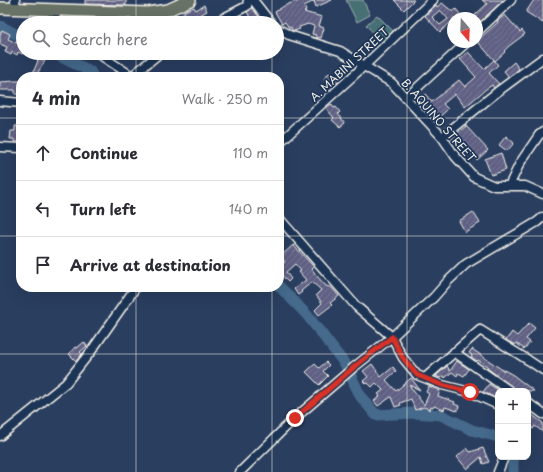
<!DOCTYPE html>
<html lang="en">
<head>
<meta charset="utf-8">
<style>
  body { margin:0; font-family:"Playpen Sans",sans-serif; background:#f2f2f3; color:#2b2b33 }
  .controls { position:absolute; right:12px; bottom:12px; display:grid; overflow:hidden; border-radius:8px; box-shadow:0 4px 16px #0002 }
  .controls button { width:36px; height:36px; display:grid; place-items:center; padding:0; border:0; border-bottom:1px solid #e1e1e2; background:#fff; color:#2b2b33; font:20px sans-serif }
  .compass { position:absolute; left:447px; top:12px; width:36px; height:36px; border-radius:50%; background:#fff; box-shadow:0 4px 16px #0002; rotate:161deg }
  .stop { position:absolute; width:12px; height:12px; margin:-9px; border:3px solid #d93025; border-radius:50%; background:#fff }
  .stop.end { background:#d93025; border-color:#fff; box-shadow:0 1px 4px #0008 }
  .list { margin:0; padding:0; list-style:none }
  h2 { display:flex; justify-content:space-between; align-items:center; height:52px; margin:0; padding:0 16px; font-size:17px }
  h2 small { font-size:13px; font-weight:400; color:#7c7c81 }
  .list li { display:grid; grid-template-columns:26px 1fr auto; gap:12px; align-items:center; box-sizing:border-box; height:56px; padding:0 16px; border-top:1px solid #e1e1e2 }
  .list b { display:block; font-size:15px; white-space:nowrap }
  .list em { font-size:13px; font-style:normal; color:#7c7c81 }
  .icon { flex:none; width:22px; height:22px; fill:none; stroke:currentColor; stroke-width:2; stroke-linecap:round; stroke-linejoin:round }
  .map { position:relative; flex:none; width:543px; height:472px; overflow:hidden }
  .search { position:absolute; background:#fff; box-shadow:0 4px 16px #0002; left:16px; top:16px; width:268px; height:44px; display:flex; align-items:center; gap:10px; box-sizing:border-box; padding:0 14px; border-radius:22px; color:#7c7c81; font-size:15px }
  .panel { position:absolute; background:#fff; box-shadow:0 4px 16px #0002; left:16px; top:72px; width:268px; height:220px; border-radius:16px }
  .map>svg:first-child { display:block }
</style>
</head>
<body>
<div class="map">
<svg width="543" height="472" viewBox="0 0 543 472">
  <defs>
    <pattern id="building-hatch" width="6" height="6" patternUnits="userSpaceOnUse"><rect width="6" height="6" fill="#5f6184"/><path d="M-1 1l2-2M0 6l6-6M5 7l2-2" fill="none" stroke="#777895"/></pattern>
  </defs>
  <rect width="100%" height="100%" fill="#2a3e60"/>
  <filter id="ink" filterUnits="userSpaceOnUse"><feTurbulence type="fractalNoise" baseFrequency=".025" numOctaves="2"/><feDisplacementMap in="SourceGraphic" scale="8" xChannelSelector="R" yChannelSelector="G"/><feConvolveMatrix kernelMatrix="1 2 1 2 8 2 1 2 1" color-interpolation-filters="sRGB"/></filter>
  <g filter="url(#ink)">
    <path fill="#477075" stroke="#9eb0ae" d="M346,0H363L370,15L357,22Z
      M377,15L393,31L382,42L366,25Z"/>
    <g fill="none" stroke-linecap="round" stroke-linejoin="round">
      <path stroke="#456b8c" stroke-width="11" d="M0,26L23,38
        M53,53L90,71L93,77
        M279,286L307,315L345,364L361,397L376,415L414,413L441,415L472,430L498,437
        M512,457L513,460V472"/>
    </g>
    <path fill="url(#building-hatch)" stroke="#f4f1e8" fill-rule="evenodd" d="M85,0H126V5L85,4Z
      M301,0H332L316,7L314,1L304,6L306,11L304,12L322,17L319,26L324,28L321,38L315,37L316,35L312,34L314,26L308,24L299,27L300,29L294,31L292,30L291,27L289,28L285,22L282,24L275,12L284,6L296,1V2Z
      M394,0H414L404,10Z
      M482,0H503L481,21L475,15L487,4Z
      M534,0H543V23L526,12Z
      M442,3L453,12L456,9L460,14L456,18H453V20L440,32L425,16L436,5L437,7ZM440,10L448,19L440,25L432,17Z
      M204,5L207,11L198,16L200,19L190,23H151V21L175,15V17L184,14V11L194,7L196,10Z
      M252,8L260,18L253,22L247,12Z
      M505,15L520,32L522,30L525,34L509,46L504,51L505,52L495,61L477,41L498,22L497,21Z
      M2,30L10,34L8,39L17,43L19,39L23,41V54L18,52L17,55L12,52L11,55L5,52L7,47L0,44V34Z
      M468,52L484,69L494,60L498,65L489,73L499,84L494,88L492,85L486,89L465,107L455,94L443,104L448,109L437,119L419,99L425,94L432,102L459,80L465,87L476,77L460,59Z
      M39,58L45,61L37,74L33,73Z
      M514,62L519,69L509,77L504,71Z
      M329,73L337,79L338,78L341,80L332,87L330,85H331L324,79Z
      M15,81H21V94H15V90H0V82Z
      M331,104L334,108L336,107L340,112L338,114L345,123L340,127L332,120L334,118L326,108Z
      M15,126H21V142H14V139H10L11,131H15Z
      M466,126L488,150L477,160L460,140L456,143L451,138Z
      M506,136L514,143L507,151L499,145Z
      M501,153L506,170L491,175L485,159Z
      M473,212L480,223L465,232L459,221Z
      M293,245L314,267L312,269L316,275L325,285L328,287L330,286L339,296L330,303L332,305L319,315L315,310L322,303L316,295L321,290L312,282L301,291L302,292L298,295L294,289L306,280L299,272L301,271L295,264L286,272L291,279L288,282L279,272V267L285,262L281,256Z
      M529,323L535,328L526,339L530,342L524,349L516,343L515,345L506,340L512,332L517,336Z
      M84,342L87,346L80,352L82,354L76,361L69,354L75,347L77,348Z
      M472,349L504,371V370L513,375L534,391H518L487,368L488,367L478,360L477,361L471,357L472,355L469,353Z
      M457,361L469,369L464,376L458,373L457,376L452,372L445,378L444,376L440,378L436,376L447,366L450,371Z
      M326,362L329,365L323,371L328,376L319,385L306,372L315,364L319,368Z
      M372,364L381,377L393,367L396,371L386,380L396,391L411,378L420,390L409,385L424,405L429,394L426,392L429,386L440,391L438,396L455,402L454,404L459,406L457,411L445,407L444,410L434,406L433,408L431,407L430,410L424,407L415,410L411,399L400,403L401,405L395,407L391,397L378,406L374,401L380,396L378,394L383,390L376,383L372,387L368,383L366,384L363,381L368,377L363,371Z
      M489,384L498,390V399L483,392Z
      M532,415L543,423V432L535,426L533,429L528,426V420Z
      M467,448L470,452L483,448L489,462L483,464L481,457L467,469L457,457Z"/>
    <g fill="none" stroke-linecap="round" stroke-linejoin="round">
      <defs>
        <path id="minor" d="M15,0L16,9
          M253,0L271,23
          M48,9L60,23
          M214,23L247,6L248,0
          M277,28L289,35L340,51L392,83L442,137L455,156L474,177L494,186H525L543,194
          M477,32L511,0
          M97,53L132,76L160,53
          M406,98L467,42
          M0,101L21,103
          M442,137L497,92L543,58
          M279,143L364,66L433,0
          M0,147L21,148
          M509,186L520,163L539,135L543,132
          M279,218L356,306L392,337L403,358L417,375L442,385L470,392L498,405
          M454,352L510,391
          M425,378L480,330L528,360L543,370
          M528,403L543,414
          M0,436L66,383L92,350L136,287
          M240,472L295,418L353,368L392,337L434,297L448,281L466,264L537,222L543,217
          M498,472L504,457"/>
        <path id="major" d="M0,8L148,13L168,10L190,0"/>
      </defs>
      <use href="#minor" stroke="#f4f1e8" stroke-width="11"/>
      <use href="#major" stroke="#f4f1e8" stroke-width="14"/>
      <use href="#minor" stroke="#1d3557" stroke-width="8"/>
      <use href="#major" stroke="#697266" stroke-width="11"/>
    </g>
  </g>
  <g fill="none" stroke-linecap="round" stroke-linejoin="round" filter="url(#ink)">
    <path stroke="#d93025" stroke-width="5" d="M295,418L353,368L392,337L403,358L417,375L442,385L470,392"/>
  </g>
  <path fill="none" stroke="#f4f1e8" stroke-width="1" stroke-opacity="0.55" d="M136,0V23M272,0V23M407,0V472M136,53V77M272,53V77M0,118H21M279,118H543M0,236H21M279,236H543M136,287V472M272,287V472M0,354H543"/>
  <g text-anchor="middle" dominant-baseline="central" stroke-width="3.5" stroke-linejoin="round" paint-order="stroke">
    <g font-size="11" fill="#f4f1e8" stroke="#1d3557">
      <text transform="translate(349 64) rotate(-43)">A. MABINI STREET</text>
      <text transform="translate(439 120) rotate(49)">B. AQUINO STREET</text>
    </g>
  </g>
</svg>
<div class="controls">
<button>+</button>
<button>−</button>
</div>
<svg class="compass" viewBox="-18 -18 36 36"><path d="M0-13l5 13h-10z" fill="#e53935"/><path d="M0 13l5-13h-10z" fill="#7c7c81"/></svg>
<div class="stop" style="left:470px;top:392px"></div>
<div class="stop end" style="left:295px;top:418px"></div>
<div class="search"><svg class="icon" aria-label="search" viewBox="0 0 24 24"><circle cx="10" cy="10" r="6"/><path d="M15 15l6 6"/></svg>Search here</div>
<section class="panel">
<h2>4 min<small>Walk · 250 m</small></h2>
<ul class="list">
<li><svg class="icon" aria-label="ahead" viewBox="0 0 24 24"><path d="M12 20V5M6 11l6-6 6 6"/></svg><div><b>Continue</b></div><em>110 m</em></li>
<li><svg class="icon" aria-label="left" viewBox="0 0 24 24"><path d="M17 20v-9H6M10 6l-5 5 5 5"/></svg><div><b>Turn left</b></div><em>140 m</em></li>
<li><svg class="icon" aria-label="arrive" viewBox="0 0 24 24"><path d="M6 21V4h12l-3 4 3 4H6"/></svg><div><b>Arrive at destination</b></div></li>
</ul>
</section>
</div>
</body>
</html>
